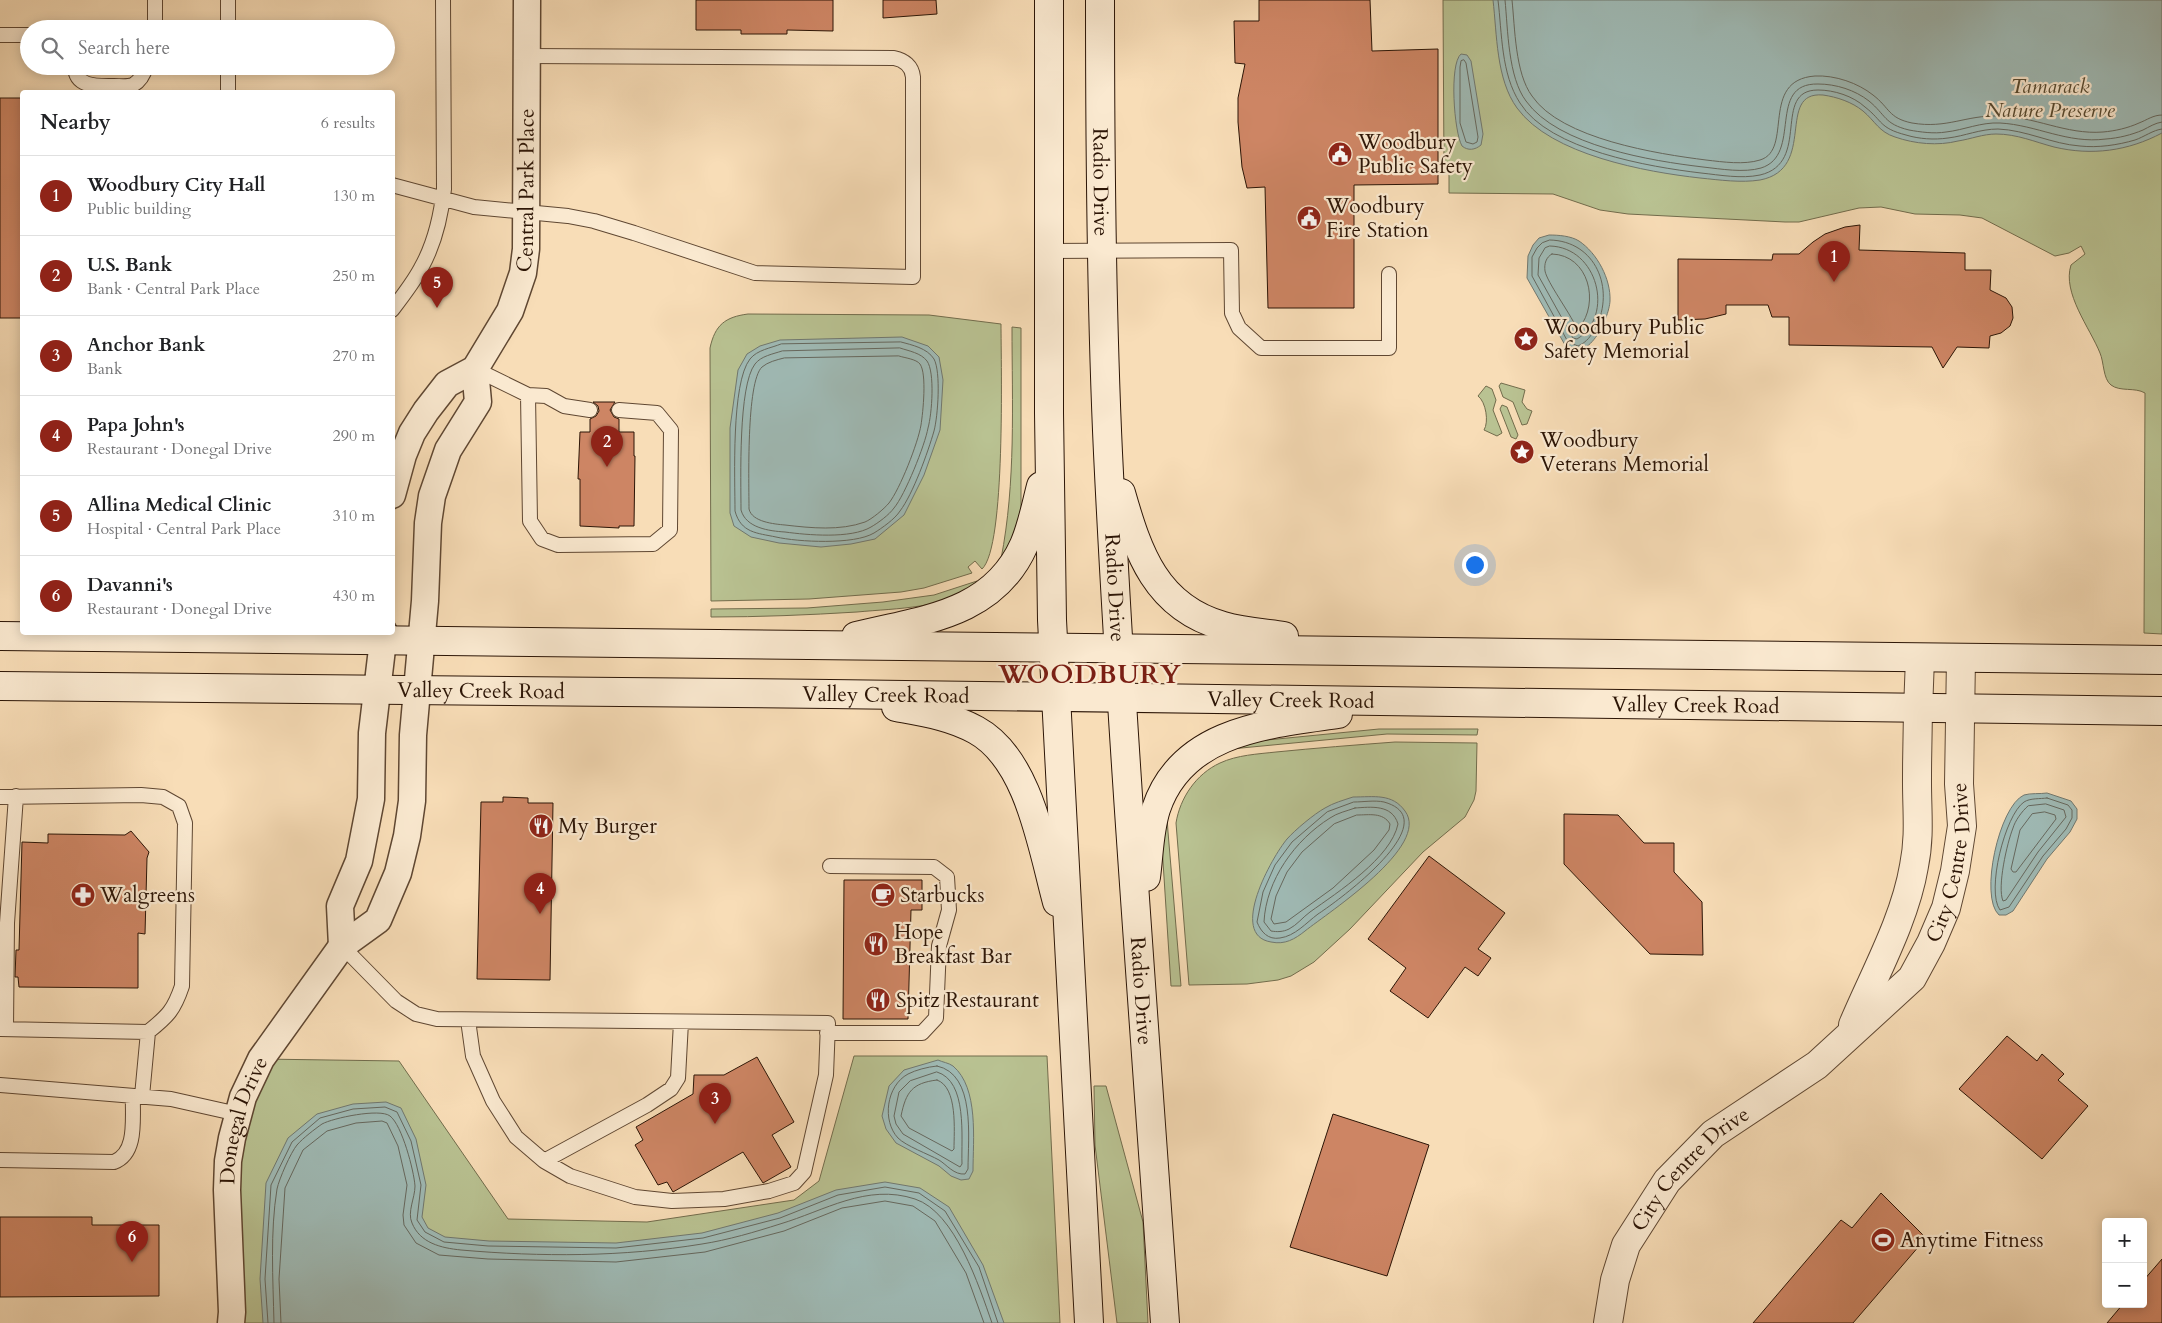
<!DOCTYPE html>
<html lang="en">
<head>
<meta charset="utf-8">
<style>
  body { margin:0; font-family:Cardo,serif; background:#f2f2f2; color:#202124 }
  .controls { position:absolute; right:15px; bottom:15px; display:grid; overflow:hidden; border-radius:5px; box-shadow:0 2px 12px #0003 }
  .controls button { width:45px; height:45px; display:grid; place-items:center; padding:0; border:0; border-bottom:1px solid #e0e0e0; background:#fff; color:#202124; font:25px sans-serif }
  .you { position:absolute; left:1474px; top:564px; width:18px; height:18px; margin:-12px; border:4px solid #fff; border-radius:50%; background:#1a73e8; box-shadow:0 0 0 8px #1a73e833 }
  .badge { display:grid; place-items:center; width:32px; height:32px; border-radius:50%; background:#8f2418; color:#fff; font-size:16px; font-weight:700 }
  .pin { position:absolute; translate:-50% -41px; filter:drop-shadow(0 1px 2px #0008) }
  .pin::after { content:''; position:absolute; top:26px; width:18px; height:15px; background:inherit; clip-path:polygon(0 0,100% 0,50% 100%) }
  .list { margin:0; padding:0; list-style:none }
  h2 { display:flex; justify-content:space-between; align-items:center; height:65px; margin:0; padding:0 20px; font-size:21px }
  h2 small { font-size:16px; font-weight:400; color:#757577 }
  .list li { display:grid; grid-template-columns:32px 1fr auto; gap:15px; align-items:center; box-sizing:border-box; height:80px; padding:0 20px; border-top:1px solid #e0e0e0 }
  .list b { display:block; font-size:19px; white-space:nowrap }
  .list p { margin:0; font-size:16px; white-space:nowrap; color:#757577 }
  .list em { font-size:16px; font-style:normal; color:#757577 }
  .icon { flex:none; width:28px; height:28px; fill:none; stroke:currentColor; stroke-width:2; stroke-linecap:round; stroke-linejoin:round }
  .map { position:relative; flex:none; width:2162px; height:1323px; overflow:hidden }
  .search { position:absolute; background:#fff; box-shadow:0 2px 12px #0003; left:20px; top:20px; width:375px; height:55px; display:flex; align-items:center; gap:12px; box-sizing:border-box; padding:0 18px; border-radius:28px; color:#757577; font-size:19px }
  .panel { position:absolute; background:#fff; box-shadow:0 2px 12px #0003; left:20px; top:90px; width:375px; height:545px; border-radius:5px }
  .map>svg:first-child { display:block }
</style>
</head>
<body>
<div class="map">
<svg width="2162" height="1323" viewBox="0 0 2162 1323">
  <rect width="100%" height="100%" fill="#f8ddb7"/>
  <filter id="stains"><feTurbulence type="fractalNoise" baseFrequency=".004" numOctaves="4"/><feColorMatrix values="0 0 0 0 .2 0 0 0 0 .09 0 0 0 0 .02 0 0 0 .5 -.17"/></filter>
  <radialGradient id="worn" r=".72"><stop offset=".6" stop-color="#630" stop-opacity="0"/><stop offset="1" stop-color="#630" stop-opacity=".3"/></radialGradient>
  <path fill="#b9c292" stroke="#726c4c" d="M1443,0H2162V634L2144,633L2145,393C2135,387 2120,392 2111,385C2103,379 2104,362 2100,353C2090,328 2062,293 2071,265L2085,254L2081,246L2069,253L2055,256L1982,218L1960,215L1915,214L1881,207L1859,208L1799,222H1785L1628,214L1600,210L1553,194L1449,193V172H1444Z
    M748,314L929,315L1001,324C1001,364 1006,547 982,569L975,561L968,567L972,573L924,588L901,592L809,599L711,601L710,348C715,325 725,317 748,314Z
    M1012,327L1021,328V508L1015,537L1001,559C1016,482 1012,404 1012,327Z
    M1501,383L1525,390L1522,402L1527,409L1532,411L1527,424L1522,425L1513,402L1503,397L1499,386Z
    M1486,386L1492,389L1496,400L1493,410L1502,433L1497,436L1484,430C1489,422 1486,402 1478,396Z
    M1502,405L1507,407L1518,435L1516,439L1511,437L1500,409Z
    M977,581L979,584C944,609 899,608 857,612C808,615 760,617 711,617V609L807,608L883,602L934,595Z
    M1379,729H1478L1477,735L1387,734L1231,749L1257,741Z
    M1395,742L1477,743L1476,791L1474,800L1465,817L1423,852L1350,929L1314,962L1291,976L1278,980L1247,984L1189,985L1176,823C1180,798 1196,774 1220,763C1237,755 1258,754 1276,752C1316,748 1355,745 1395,742Z
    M1167,817L1168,832L1181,986H1171L1162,846Z
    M854,1056H1047L1060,1323H231L227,1215L261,1059L399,1061L508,1219L647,1222L794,1200L819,1181Z
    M1094,1086H1106L1143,1222L1148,1323H1117L1095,1145Z"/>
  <path fill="#9fbab5" stroke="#71786f" d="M1493,0H2162V133C2128,151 2092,156 2054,147C2035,142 2017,134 1996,134C1983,134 1971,139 1958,141C1938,146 1915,144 1895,137C1879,132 1875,121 1863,111C1852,102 1837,97 1823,95C1775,91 1818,169 1760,180C1741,183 1720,180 1700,178C1646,172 1551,155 1517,108C1496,79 1497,34 1493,0Z
    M1461,54L1467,55L1471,61L1483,134L1481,145C1475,150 1468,151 1462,146C1454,132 1449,64 1461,54Z
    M1549,235C1559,235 1571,236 1579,241C1597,253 1611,279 1610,301C1609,319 1587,366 1565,345L1527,278L1528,256L1533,245L1539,238Z
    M902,337L928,346L939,357L943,380L940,430L924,475L904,515L875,539L851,544L821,547L779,543L751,537L734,526L730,513V428L738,370L747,354L760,346L780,340Z
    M2047,793L2071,801L2077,809V819L2070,832L2047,859L2013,911L2006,915H1999C1979,897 1999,806 2024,795C2030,793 2041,794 2047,793Z
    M1353,797C1374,797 1392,793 1405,811C1431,846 1329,912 1305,931C1295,939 1285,945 1271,942C1228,935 1272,857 1287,839C1295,830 1314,814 1325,808C1333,803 1344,800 1353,797Z
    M938,1060C942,1062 949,1063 953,1066C979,1088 973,1140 973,1171L969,1179L961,1180L951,1176L939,1166L896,1143L886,1129L882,1116L889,1086L904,1070Z
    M386,1102L401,1108L416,1139L426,1185L422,1217L428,1228L445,1237L489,1241L616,1243L702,1233L778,1213L836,1190L885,1182L920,1188L949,1207L983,1265L1004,1323H263L260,1279L266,1183L288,1138L317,1114L353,1104Z"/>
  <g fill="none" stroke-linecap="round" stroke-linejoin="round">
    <path stroke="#66685e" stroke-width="1" d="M1498,0C1502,33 1501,74 1520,103C1549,150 1650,167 1701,173C1720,175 1741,179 1760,175C1812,163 1771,90 1818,90C1834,90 1853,96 1865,107C1883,121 1879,128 1906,135C1919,139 1934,140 1948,138C1965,136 1980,129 1998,129C2026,130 2052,144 2080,146C2098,148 2118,145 2135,140C2144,137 2153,130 2162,129
      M1505,0C1508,30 1508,77 1526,101C1558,146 1652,161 1703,167C1721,169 1744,173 1761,168C1803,155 1766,83 1818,84C1836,84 1855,90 1869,101C1886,115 1884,124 1909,130C1920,132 1934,134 1946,132C1964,130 1981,122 2000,123C2037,125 2067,144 2106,139C2119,138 2131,135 2143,130C2149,127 2155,123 2162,122
      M1512,0C1515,28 1515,73 1532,96C1561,139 1658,154 1706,160C1723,162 1744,165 1760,160C1794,150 1759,80 1815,76C1835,75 1858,83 1873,95C1890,108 1888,118 1912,123C1947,129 1966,115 1998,116C2034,116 2066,135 2103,132C2115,131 2128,128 2139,123C2147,120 2153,115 2162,115
      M1464,60L1466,63L1478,137L1477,142L1473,144L1466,142L1460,123V67L1461,61Z
      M1550,240C1596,241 1615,289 1596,327C1591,336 1587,342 1578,346L1568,342L1532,276V257L1537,248L1542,243Z
      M1550,246C1598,247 1615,316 1577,339L1573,338L1538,275L1539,258L1545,248Z
      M1552,254C1589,255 1600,303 1579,328L1576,327C1570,313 1547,282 1545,271C1544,264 1546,257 1552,254Z
      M901,342C912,345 927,348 934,359C941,372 938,416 934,431C928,452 913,494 900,511C895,519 882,528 874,533C854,545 798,542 776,537C757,533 741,533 735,511C735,479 731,383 750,359C757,350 771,348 781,344Z
      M900,348C909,351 921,353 927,361C935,372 932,414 928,428C925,445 905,495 894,508C889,515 878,523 871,527C851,539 807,535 785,532C769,531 746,528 741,510C741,480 738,386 755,364C761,356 773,354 782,351Z
      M899,356C905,358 916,359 920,364C927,374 923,412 921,425C918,443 900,489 889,503C884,509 872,519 865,522C840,531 811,528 785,525C774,524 752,522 749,509C749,484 746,382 762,367C768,362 776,360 784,358Z
      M2047,798L2068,805L2072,810V818L2066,829L2043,856L2009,907L2000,910C1986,891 2005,815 2024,802C2030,798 2040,799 2047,798Z
      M1354,802C1363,802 1375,800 1384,802C1449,820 1338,901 1318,914C1306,923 1295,936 1280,938C1268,940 1261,932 1257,922L1263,892L1275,865L1292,842L1327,812Z
      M2046,804L2064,810L2066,817L2038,852L2006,900L2003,901C1997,887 2007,843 2013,828C2015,821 2022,811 2028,806Z
      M1355,808C1371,807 1392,804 1398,824C1391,858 1338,892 1310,912C1303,917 1297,925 1289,929C1283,932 1277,932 1271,931L1264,922C1266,880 1295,840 1330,818C1337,813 1347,811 1355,808Z
      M2045,812L2055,815L2056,819L2016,872H2013L2011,869L2020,830L2032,814Z
      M1357,815C1369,815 1383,812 1390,824L1389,830L1374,850L1333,888L1286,922L1274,924L1271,919L1276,896L1287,872L1302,852L1334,824Z
      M937,1066C976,1074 968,1138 968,1169L965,1174C954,1175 947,1165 939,1160C928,1154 906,1146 898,1138C882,1121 886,1086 908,1074C916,1070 927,1067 937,1066Z
      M937,1072C968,1081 961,1138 962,1164L960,1167L903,1134L896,1124L894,1116L899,1092L910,1081Z
      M937,1080C958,1087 954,1131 954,1149L952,1151L909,1128L901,1116C906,1092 912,1083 937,1080Z
      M268,1323L265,1279L271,1185L292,1142L320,1118L353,1109L385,1107L397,1112L411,1141L421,1185L417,1220L425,1232L444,1242L488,1246L616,1248L703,1238L780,1218L838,1195L885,1187L919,1193L945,1211L979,1267L998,1323
      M274,1323C273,1279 270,1232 277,1189C279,1179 291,1152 297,1145C303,1138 315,1129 322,1124C333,1118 380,1108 390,1116C402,1125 414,1171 415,1186C415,1198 407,1212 412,1223C420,1243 441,1248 461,1250C541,1257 623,1257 702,1244C728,1240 755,1232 780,1224C824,1211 867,1183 915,1199C955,1212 979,1286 992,1323
      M281,1323L279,1279L285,1188L303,1150L327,1131L356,1123L382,1121L387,1123L398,1146L407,1185L403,1215L404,1225L416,1243L439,1255L488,1259L616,1262L705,1252L784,1231L842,1208L885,1201L913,1206L935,1221L966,1273L984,1323"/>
  </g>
  <path fill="#cd8564" stroke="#2c1506" d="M696,0H833V31L787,30V34H741V30H696Z
    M883,0H936L937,14L883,18Z
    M1259,0H1370L1372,51L1438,49V184L1354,185V308H1268L1265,187L1247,188L1242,167L1238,122V98L1245,64L1235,63L1234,21H1259Z
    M0,98H22V318H0Z
    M1860,225L1859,250L1965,253V270H1991L1990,290L2006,298L2012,307L2013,318L2010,326L2001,333L1990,336L1989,348L1957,347L1943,368L1932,347L1789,345V317H1772L1768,305H1726V314L1705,319L1678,320V259L1772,260L1773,254H1799L1813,242L1825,234L1845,227Z
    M593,402H615L610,410L614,417L619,419V432H634V456H635L634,526H619V528L580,526V479H578L580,432H590V419L596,416L599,411L598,406Z
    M503,797L528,798V803H553L550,980L477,979L481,802H503Z
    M1564,814L1618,815L1644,843H1674V872L1702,902L1703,955L1650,954L1564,864Z
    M131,831L149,852L147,858L145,934L138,933V988L19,987L18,977H15L16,950H19L22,842L48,843V834L125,835Z
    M1429,856L1505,913L1478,949L1491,958L1478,976L1465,967L1428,1018L1390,991L1406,968L1368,939Z
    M844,880H922V910H911L908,1019H843Z
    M2007,1036L2037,1061L2042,1054L2064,1074L2058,1080L2088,1106L2042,1159L1959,1089Z
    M757,1057L794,1122L772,1135L791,1167L763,1183L743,1152L673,1192L667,1182L658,1185L635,1145L643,1140L636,1127L693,1094L694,1075H724Z
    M1333,1114L1429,1145L1387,1276L1290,1247Z
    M1881,1193L1926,1238L1853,1323H1753L1841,1220L1852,1228Z
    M0,1217H92V1225H159V1296L0,1297Z
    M2162,1259V1323H2107L2123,1304H2143V1281Z"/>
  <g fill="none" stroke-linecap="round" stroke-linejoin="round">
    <defs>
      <path id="service" d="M155,29V0
        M228,29V0
        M0,35H29
        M75,66C75,88 98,86 114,86C120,86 128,87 133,85C140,81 144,74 146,66
        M228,66V92
        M392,185L474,207L568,216L594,221L634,233L755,273L913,277V77C912,66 904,60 894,58L527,56
        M1049,251L1231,250L1232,313L1239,328L1261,348H1389V274
        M392,310C402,297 413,283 421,268C434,245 441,216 444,189L443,0
        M475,369L528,395
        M590,410L564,406L546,396L528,395L530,521L542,539L558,545L653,544L670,530L671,430L657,413L619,410
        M0,797L141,795L163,797L179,806L185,823L182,986C174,1010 168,1016 148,1032L142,1096
        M342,946L396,1001L416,1014L437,1019L828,1023L826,1075L804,1172L794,1183L769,1191L724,1199L672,1201L635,1197L570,1176L544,1161
        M468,1020L473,1056L493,1101L516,1137L544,1161L647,1105L671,1089L678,1078L681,1022
        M0,1029L148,1032
        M6,1029L7,923L16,796
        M827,1033H922L936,1018L939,946L949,910L947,877L934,867L830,866
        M0,1085L171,1099L238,1114
        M0,1160L114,1162C138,1153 132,1117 133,1096"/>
      <g id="minor">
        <path id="s1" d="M392,495L403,455L412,433L426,411L447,384L475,369L510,311L523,273L526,249L527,0"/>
        <path d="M342,946L340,906L359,861L371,799L372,733L384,632"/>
        <path id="s2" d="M231,1323L232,1312L227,1190L228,1161L232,1138L243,1097L261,1059L342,946L378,920L398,873L407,836L412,801L413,735L425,601L428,523L432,496L448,450L478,402L475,369"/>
      </g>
      <g id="tertiary">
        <path d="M1853,1025C1874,975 1905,920 1914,866C1920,837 1917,812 1917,783C1917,741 1918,700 1920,658"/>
        <path id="s3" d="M1608,1323L1615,1280L1626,1245L1667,1181L1713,1134L1817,1065L1912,978L1931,943L1946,908L1955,871L1962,826L1959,784L1961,658"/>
      </g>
      <g id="secondary">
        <path d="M1049,0V413L1052,620L1089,1323"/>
        <path id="s4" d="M1100,0C1100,151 1101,302 1108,453C1122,743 1145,1033 1165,1323"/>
        <path d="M1121,493C1138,553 1156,607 1223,626C1243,632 1264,633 1284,636"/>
        <path d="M0,636L2162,660"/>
        <path d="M856,636C922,620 993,615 1024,545C1032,527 1036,505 1041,486"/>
        <path id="s5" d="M0,686L830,694L2162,711"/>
        <path d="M896,707C923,712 951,716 976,730C1029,759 1042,847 1057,902"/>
        <path d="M1146,877C1149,855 1149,831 1156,809C1182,730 1269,724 1338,714"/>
      </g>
    </defs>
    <use href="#service" stroke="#5f4732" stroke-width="16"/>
    <use href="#minor" stroke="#5f4732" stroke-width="29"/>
    <use href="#tertiary" stroke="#5f4732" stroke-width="30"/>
    <use href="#secondary" stroke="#2c1506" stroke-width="30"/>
    <use href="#service" stroke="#fae9d0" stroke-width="14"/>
    <use href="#minor" stroke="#fae9d0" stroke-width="26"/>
    <use href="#tertiary" stroke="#fae9d0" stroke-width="28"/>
    <use href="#secondary" stroke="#fae9d0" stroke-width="28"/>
  </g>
  <defs>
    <symbol id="civic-disc" viewBox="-11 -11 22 22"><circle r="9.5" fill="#8f2418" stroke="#fae9d0"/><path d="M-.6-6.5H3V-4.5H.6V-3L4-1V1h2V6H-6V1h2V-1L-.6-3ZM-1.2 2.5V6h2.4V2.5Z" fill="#fff"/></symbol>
    <symbol id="sight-disc" viewBox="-11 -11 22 22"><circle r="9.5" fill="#8f2418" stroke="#fae9d0"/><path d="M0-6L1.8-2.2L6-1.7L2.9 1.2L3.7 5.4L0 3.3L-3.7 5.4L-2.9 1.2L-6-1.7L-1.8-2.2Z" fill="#fff"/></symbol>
    <symbol id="restaurant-disc" viewBox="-11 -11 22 22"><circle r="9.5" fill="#8f2418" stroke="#fae9d0"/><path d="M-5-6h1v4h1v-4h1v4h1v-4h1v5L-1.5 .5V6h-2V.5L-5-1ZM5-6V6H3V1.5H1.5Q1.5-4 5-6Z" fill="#fff"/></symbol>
    <symbol id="pharmacy-disc" viewBox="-11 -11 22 22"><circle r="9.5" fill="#8f2418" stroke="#fae9d0"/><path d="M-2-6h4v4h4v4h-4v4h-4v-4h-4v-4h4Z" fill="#fff"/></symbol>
    <symbol id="cafe-disc" viewBox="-11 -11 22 22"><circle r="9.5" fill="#8f2418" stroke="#fae9d0"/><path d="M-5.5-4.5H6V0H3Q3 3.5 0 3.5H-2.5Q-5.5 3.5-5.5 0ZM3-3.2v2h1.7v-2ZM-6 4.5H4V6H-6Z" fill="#fff"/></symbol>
    <symbol id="stadium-disc" viewBox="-11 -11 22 22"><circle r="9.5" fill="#8f2418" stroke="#fae9d0"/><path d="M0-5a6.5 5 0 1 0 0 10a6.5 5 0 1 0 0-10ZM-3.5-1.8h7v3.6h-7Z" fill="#fff"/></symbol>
  </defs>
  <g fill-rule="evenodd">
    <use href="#civic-disc" x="1326" y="140" width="28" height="28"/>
    <use href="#civic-disc" x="1295" y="204" width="28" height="28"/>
    <use href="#sight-disc" x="1512" y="325" width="28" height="28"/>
    <use href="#sight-disc" x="1508" y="438" width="28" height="28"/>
    <use href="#restaurant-disc" x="527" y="812" width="28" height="28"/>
    <use href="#pharmacy-disc" x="69" y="881" width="28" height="28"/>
    <use href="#cafe-disc" x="869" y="881" width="28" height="28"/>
    <use href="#restaurant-disc" x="862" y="930" width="28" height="28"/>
    <use href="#restaurant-disc" x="864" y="986" width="28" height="28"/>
    <use href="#stadium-disc" x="1869" y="1226" width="28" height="28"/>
  </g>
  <g text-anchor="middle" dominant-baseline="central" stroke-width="4.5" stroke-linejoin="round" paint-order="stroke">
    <g font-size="21" font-style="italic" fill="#564930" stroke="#fae9d0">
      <text x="2050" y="86">Tamarack<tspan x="2050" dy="24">Nature Preserve</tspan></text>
    </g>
    <g font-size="21" fill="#2c1506" stroke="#fae9d0" text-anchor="start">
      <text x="1358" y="142">Woodbury<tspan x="1358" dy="24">Public Safety</tspan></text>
      <text x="1326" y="206">Woodbury<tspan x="1326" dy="24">Fire Station</tspan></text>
      <text x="1544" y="327">Woodbury Public<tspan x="1544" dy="24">Safety Memorial</tspan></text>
      <text x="1540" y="440">Woodbury<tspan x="1540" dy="24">Veterans Memorial</tspan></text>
      <text x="558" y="826">My Burger</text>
      <text x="100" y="895">Walgreens</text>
      <text x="900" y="895">Starbucks</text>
      <text x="894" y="932">Hope<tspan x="894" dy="24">Breakfast Bar</tspan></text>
      <text x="896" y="1000">Spitz Restaurant</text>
      <text x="1900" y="1240">Anytime Fitness</text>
    </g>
    <g font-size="21" fill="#2c1506" stroke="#fae9d0">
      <text stroke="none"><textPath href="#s4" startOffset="182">Radio Drive</textPath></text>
      <text stroke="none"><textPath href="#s1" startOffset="348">Central Park Place</textPath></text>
      <text stroke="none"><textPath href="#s4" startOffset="588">Radio Drive</textPath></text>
      <text stroke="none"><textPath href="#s5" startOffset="481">Valley Creek Road</textPath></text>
      <text stroke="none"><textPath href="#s5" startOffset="886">Valley Creek Road</textPath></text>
      <text stroke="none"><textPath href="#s5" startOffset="1291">Valley Creek Road</textPath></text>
      <text stroke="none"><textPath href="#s5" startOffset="1696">Valley Creek Road</textPath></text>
      <text stroke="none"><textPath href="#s3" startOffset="599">City Centre Drive</textPath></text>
      <text stroke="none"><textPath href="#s4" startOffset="992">Radio Drive</textPath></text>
      <text stroke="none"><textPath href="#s2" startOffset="205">Donegal Drive</textPath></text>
      <text stroke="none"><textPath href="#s3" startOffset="181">City Centre Drive</textPath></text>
    </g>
    <g font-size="26" font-weight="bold" letter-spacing="1" fill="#7a1f14" stroke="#fae9d0">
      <text x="1090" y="674">WOODBURY</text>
    </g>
  </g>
  <rect width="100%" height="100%" filter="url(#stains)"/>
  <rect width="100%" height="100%" fill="url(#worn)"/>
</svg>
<div class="controls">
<button>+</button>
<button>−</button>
</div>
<div class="you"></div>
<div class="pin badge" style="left:1834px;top:282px">1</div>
<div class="pin badge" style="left:607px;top:467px">2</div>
<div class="pin badge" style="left:715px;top:1124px">3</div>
<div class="pin badge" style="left:540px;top:914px">4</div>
<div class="pin badge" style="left:437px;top:308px">5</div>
<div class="pin badge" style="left:132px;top:1262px">6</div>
<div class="search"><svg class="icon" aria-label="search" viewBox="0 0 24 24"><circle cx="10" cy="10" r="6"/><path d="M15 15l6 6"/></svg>Search here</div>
<section class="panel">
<h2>Nearby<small>6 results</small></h2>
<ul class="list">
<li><span class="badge">1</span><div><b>Woodbury City Hall</b><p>Public building</p></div><em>130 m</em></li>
<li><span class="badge">2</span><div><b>U.S. Bank</b><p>Bank · Central Park Place</p></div><em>250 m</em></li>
<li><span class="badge">3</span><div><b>Anchor Bank</b><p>Bank</p></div><em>270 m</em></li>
<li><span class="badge">4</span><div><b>Papa John's</b><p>Restaurant · Donegal Drive</p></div><em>290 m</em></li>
<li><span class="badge">5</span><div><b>Allina Medical Clinic</b><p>Hospital · Central Park Place</p></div><em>310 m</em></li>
<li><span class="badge">6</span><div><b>Davanni's</b><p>Restaurant · Donegal Drive</p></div><em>430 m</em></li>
</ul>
</section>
</div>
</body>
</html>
